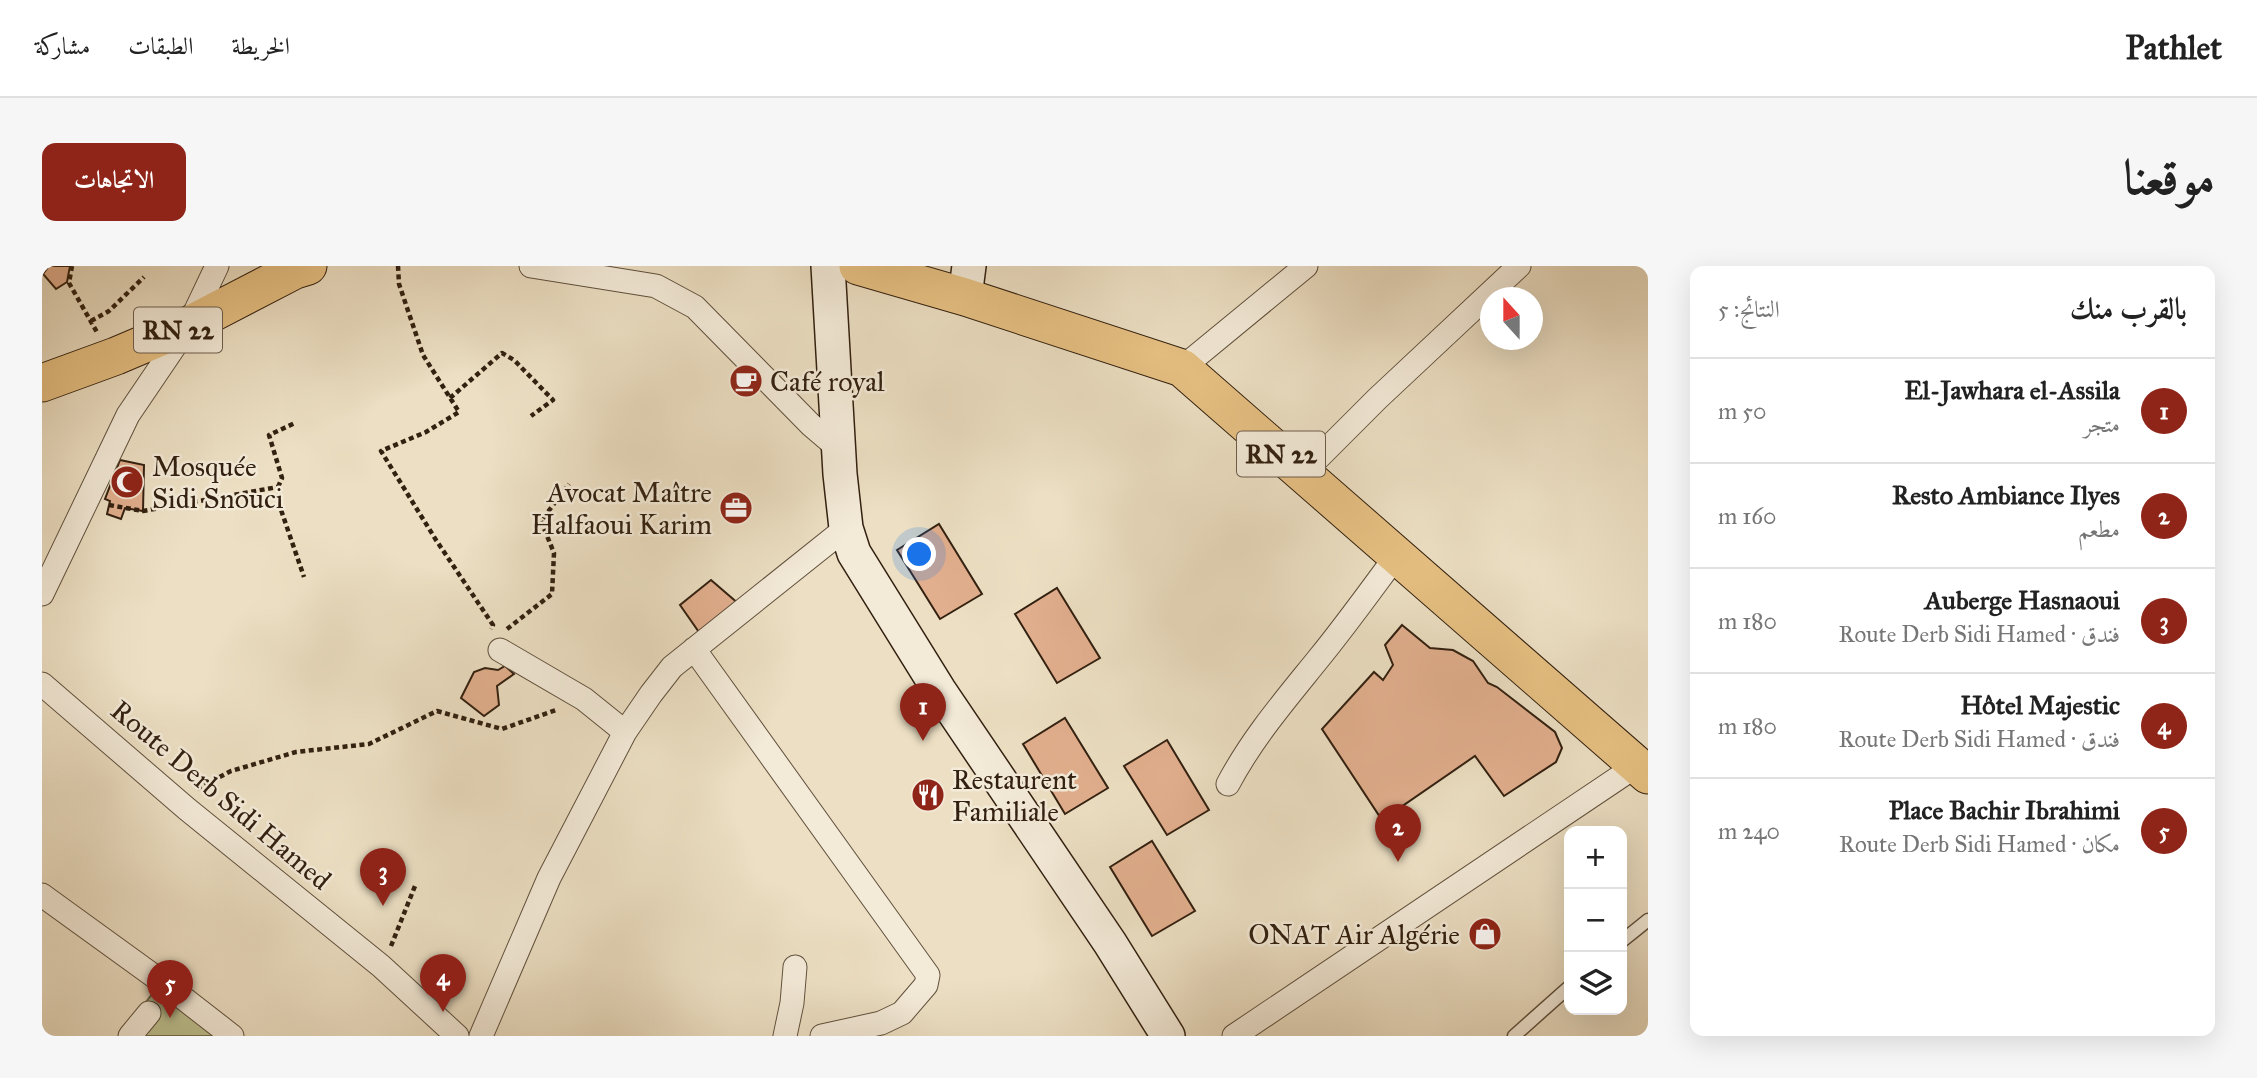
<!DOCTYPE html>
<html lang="ar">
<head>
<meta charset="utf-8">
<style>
  body { margin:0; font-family:"IM FELL Great Primer",Amiri,serif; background:#f6f6f6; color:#222; direction:rtl }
  .controls { position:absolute; right:21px; bottom:21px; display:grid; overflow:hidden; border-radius:14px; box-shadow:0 7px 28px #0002 }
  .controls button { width:63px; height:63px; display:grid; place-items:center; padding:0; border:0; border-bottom:2px solid #e0e0e0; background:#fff; color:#222; font:35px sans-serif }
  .compass { position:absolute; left:1438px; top:21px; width:63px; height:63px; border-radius:50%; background:#fff; box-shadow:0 7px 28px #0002; rotate:339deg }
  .you { position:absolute; left:878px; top:289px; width:24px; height:24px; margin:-18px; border:5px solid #fff; border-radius:50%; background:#1a73e8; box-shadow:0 0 0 10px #1a73e833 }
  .badge { display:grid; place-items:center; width:46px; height:46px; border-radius:50%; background:#8f2418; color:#fff; font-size:23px; font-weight:700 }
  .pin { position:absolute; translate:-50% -58px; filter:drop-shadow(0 2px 4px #0008) }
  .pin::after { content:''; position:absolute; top:37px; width:24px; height:21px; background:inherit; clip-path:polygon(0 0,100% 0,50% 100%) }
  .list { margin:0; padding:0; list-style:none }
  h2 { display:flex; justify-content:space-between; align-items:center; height:91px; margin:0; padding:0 28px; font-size:30px }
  h2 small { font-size:23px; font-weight:400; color:#767676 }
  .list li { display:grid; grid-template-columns:46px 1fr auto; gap:21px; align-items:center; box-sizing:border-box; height:105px; padding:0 28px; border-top:2px solid #e0e0e0 }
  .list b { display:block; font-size:26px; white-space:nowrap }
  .list p { margin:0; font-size:23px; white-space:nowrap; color:#767676 }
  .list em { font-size:23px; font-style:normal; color:#767676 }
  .icon { flex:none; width:38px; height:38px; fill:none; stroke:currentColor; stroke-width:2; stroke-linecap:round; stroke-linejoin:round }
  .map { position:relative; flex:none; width:1606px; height:770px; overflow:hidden; direction:ltr; border-radius:14px }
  header { display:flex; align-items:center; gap:42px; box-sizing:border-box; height:98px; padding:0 35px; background:#fff; border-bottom:2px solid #e0e0e0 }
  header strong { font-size:33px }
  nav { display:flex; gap:38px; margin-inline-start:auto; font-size:24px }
  .intro { display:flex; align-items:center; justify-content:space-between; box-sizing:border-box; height:168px; padding:0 42px }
  h1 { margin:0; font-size:49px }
  .button { padding:18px 32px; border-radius:14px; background:#8f2418; color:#fff; font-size:24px; font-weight:700 }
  main { display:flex; gap:42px; padding:0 42px }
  aside { flex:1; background:#fff; border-radius:14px; box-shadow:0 7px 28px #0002 }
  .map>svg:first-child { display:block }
</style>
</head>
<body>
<header>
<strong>Pathlet</strong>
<nav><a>الخريطة</a><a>الطبقات</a><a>مشاركة</a></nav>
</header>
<div class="intro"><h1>موقعنا</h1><a class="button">الاتجاهات</a></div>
<main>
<aside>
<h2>بالقرب منك<small>النتائج: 5</small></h2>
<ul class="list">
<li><span class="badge">1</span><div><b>El-Jawhara el-Assila</b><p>متجر</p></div><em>50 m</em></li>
<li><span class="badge">2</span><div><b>Resto Ambiance Ilyes</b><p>مطعم</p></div><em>160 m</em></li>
<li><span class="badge">3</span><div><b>Auberge Hasnaoui</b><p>فندق · Route Derb Sidi Hamed</p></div><em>180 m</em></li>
<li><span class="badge">4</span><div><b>Hôtel Majestic</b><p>فندق · Route Derb Sidi Hamed</p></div><em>180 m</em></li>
<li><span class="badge">5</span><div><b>Place Bachir Ibrahimi</b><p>مكان · Route Derb Sidi Hamed</p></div><em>240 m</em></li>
</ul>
</aside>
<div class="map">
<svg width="1606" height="770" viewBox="0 0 1606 770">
  <rect width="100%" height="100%" fill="#ecdfc3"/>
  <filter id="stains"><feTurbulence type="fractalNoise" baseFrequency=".00286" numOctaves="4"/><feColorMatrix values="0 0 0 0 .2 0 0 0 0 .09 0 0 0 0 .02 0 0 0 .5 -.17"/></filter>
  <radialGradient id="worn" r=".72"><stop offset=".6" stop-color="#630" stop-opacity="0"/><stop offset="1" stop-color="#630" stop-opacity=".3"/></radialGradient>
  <path fill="#bdc090" stroke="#787050" stroke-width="2" d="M119,717L187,770H77Z"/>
  <path fill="#e2af8e" stroke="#322010" stroke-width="2" d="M7,0H28L25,16L14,23L1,8Z
    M78,194L102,199L101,245L83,242L79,253L65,248L68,235L63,233Z
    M897,258L940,328L898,353L855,284Z
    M669,314L698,339L659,369L638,339Z
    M1015,322L1058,392L1015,417L973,348Z
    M1360,359L1388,382L1411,384L1431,395L1446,417L1455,421L1513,466L1520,482L1514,496L1462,530L1433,490L1340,554L1280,463L1332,406L1341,414L1351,399L1343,379Z
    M463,400L472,408L455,420L457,439L442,450L419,432L432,406L443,402L456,404Z
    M1023,452L1066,522L1023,548L981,478Z
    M1125,474L1167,544L1125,569L1082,500Z
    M1110,575L1153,645L1110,670L1068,601Z"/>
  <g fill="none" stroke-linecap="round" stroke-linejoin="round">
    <defs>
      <path id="service" d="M1580,675L1606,654
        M1472,770L1527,721"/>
      <path id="minor" d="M489,0L614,20L653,41L769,159L796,182
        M1140,102L1264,0
        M1261,207L1335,133L1477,0
        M0,328L86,149L147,59L175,0
        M652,383L886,709L884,719L860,747L839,757L780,770
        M458,384L542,433L583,466
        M0,418L145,543L339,700L415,770
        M1186,518C1211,471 1244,433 1277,392C1304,359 1329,324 1355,289
        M0,629L127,721L190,770
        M88,770L107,747
        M439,770L507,612L583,466L609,428L630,401L804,262
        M743,770L750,737L753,701
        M1192,770L1594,500"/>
      <path id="secondary" d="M786,0L798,208L804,262L812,287L897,424L1068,677L1126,770
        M923,31L927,0"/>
      <path id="primary" d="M816,0L923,31L1140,102L1606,509
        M0,117L74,90L147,59L253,4L266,0"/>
    </defs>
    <use href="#service" stroke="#60503d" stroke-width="15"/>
    <use href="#minor" stroke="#60503d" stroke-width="25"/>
    <use href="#secondary" stroke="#322010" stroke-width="36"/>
    <use href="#primary" stroke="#322010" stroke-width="39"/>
    <path stroke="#322010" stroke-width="4.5" stroke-dasharray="5 3.5" stroke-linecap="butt" d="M30,0L27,17L56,68
      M356,0L357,18L381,89L417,146L384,166L339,185L394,274L451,359L449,363
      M49,55L67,45L102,11
      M408,132L460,87L472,94L511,134L489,150
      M236,221L240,212L227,169L253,157
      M67,239L101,245L236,221L238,241L262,311
      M465,363L510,328L512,287L499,255L527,218
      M155,523L189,505L254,486L327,478L395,445L460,463L514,444
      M349,680L373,620"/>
    <use href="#service" stroke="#f3ead8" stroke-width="12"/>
    <use href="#minor" stroke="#f3ead8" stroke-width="23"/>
    <use href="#secondary" stroke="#f3ead8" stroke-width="33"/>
    <use href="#primary" stroke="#e6c082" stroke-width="37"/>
  </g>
  <defs>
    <symbol id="cafe-disc" viewBox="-11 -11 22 22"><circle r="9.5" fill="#8f2418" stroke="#f3ead8"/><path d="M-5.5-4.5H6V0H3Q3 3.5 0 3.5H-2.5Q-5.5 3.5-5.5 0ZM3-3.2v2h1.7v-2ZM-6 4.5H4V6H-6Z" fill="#fff"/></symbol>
    <symbol id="mosque-disc" viewBox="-11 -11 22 22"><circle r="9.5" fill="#8f2418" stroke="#f3ead8"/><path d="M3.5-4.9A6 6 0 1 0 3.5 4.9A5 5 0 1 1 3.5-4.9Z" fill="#fff"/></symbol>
    <symbol id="office-disc" viewBox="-11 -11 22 22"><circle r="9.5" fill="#8f2418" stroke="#f3ead8"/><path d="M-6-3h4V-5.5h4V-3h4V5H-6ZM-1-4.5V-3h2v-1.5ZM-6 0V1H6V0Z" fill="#fff"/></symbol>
    <symbol id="restaurant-disc" viewBox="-11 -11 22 22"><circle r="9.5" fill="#8f2418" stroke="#f3ead8"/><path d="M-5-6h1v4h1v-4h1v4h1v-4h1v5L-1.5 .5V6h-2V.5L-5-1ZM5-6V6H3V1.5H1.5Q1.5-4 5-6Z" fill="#fff"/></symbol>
    <symbol id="shop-disc" viewBox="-11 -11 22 22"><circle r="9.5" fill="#8f2418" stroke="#f3ead8"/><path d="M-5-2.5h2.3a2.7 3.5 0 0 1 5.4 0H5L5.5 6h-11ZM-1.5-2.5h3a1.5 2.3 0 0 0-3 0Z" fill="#fff"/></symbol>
  </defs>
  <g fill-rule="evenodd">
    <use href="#cafe-disc" x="685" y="96" width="38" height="38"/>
    <use href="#mosque-disc" x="66" y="197" width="38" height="38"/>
    <use href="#office-disc" x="675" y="223" width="38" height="38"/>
    <use href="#restaurant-disc" x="867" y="510" width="38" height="38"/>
    <use href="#shop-disc" x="1424" y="649" width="38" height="38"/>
  </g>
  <g text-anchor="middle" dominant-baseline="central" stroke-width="5" stroke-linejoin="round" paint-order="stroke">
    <g fill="#f3ead8" stroke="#6c5d4c" stroke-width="2">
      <rect x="92" y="41.5" width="88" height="45" rx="5"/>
      <rect x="1195" y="165.5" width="88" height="45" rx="5"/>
    </g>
    <g font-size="26" font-weight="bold" fill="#322010">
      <text x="136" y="64">RN 22</text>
      <text x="1239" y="188">RN 22</text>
    </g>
    <g font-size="28" fill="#322010" stroke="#f3ead8" text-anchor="start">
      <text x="728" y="115">Café royal</text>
      <text x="110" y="200">Mosquée<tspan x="110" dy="32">Sidi Snouci</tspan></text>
      <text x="670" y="226" text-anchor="end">Avocat Maître<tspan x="670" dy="32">Halfaoui Karim</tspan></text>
      <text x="910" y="513">Restaurent<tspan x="910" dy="32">Familiale</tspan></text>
      <text x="1418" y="668" text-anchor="end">ONAT Air Algérie</text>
    </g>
    <g font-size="28" fill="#322010" stroke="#f3ead8">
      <text transform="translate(179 529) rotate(40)">Route Derb Sidi Hamed</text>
    </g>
  </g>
  <rect width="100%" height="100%" filter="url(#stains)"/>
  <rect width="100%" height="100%" fill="url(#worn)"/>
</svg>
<div class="controls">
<button>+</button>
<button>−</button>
<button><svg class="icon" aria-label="layers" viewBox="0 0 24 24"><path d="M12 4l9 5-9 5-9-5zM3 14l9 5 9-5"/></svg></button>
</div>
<svg class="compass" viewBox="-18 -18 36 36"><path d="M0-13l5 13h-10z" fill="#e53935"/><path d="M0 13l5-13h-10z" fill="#767676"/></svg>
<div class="you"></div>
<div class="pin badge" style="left:881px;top:475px">1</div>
<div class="pin badge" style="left:1356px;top:596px">2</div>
<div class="pin badge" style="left:341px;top:640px">3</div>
<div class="pin badge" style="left:401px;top:746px">4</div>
<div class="pin badge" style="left:128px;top:752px">5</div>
</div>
</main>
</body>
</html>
